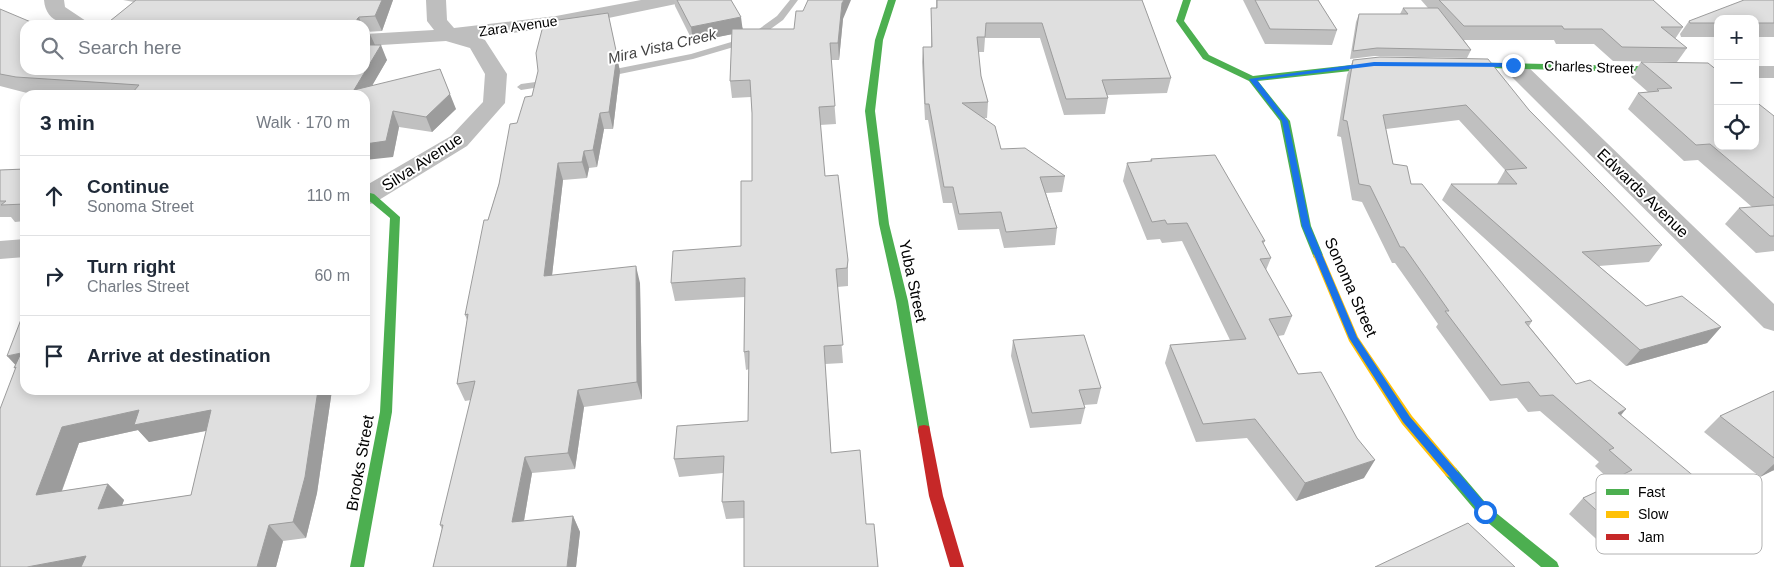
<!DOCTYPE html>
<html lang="en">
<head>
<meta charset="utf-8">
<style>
  body { margin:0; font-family:Arial,sans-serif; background:#f6f6f7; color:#1f2937 }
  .controls { position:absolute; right:15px; top:15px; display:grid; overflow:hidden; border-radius:10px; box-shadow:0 2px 12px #0003 }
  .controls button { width:45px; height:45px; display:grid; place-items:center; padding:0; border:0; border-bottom:1px solid #e0e1e3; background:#fff; color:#1f2937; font:25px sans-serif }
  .stop { position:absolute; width:15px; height:15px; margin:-11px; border:4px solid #1a73e8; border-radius:50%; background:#fff }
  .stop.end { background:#1a73e8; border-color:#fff; box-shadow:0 1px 5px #0008 }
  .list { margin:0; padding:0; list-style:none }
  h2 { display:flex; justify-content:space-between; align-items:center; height:65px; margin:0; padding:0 20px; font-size:21px }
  h2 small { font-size:16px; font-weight:400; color:#747a83 }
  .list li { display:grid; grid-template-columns:32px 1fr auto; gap:15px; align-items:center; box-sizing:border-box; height:80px; padding:0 20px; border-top:1px solid #e0e1e3 }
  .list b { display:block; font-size:19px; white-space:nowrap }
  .list p { margin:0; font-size:16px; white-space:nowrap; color:#747a83 }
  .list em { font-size:16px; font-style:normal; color:#747a83 }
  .icon { flex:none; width:28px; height:28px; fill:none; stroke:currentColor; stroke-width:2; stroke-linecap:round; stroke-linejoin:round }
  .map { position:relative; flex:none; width:1774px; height:567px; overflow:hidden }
  .search { position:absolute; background:#fff; box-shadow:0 2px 12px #0003; left:20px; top:20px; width:350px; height:55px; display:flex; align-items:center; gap:12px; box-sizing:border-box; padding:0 18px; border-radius:15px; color:#747a83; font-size:19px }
  .panel { position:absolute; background:#fff; box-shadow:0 2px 12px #0003; left:20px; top:90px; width:350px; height:305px; border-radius:15px }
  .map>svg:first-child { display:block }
</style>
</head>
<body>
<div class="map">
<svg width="1774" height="567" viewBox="0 0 1774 567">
  <rect width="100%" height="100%" fill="#fff"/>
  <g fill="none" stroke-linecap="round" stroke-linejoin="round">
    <path fill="#bebebe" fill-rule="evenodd" d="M790,0H798L783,20L754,41L693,59L605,77L601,74L605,71L691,54L748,37L777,16Z
      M550,80L554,83L553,85L521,90L517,87L521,84Z"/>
    <path fill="#bebebe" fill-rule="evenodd" d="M44,0H64L65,7L86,21L89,25C69,25 46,25 44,0Z
      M426,0H446L447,20L454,28L556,16L641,0H679L676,4L594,21L480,38L485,40L507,74L505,103L467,146L374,203L365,205V186L451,136L483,102L485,74L470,48L446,41L365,46V34L434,30L427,21Z
      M1513,59L1521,60L1774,304V331L1764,328L1505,70L1502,65L1505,60Z
      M1755,66H1774V78H1755Z
      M25,239V257L0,259V241Z"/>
    <path fill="#4caf50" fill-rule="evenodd" d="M888,0H896L883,40L875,111L889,224L908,301L930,430L929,434L924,435L919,434L918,430L896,301L879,224L865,111L875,40Z
      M1183,0H1191L1184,21L1209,55L1253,76L1387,61L1391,64L1387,67L1258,81L1290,121L1311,226L1323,255L1322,258H1314L1301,226L1280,121L1249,81L1203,59L1176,21Z
      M1455,62L1718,68V74L1452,67L1451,65Z
      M370,193L374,194L400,217L392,412L364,567H350L380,412L390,218L366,198L365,196Z
      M1451,466L1456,468L1490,508L1557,562L1559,567H1541L1480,516L1446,476L1444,472L1446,468Z"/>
    <path fill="#ffc107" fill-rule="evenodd" d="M1318,251L1323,255L1358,337L1412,416L1456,468L1458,472L1456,476L1451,478L1446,476L1402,424L1349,341L1313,255Z"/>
    <path fill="#c62828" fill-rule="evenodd" d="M924,425L929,426L930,430L943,496L964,567H950L929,496L918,430L919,426Z"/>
  </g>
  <path fill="#c0c0c0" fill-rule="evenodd" d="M123,0H393L382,31L365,32V25H105L134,2Z
    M674,0H731L743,29H794L843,19L839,60H831L836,124L820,125L825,176L848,260V286L837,287L843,363L825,364L831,453L866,524L878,567L744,518L726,519L722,502L723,473L679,477L674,459L748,421L749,369L746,370L744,352L745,297L675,301L671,283L741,246L752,181V113L751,97L732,98L730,81L732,34L693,42L675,6Z
    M936,0H1142L1171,78L1167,93L1107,95L1108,98L1105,114L1064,115L1040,38H985L984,52H978L981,76L988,102L987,118H983L1001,149L1065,176L1062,192L1046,193L1057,228L1055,245L1004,248L999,229L958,230L952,203H943L928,120H925L922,62L923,47H931V8H936Z
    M1243,0H1318L1337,30L1332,45L1265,44Z
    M1421,0H1653L1683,27L1675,39L1687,48L1677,62L1613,61L1594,44H1556L1554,40H1464L1471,50L1467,58L1374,56L1350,59L1356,22L1359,14H1400L1403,8H1428Z
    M1774,0V37H1755V19H1718V37H1681L1680,34L1689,21Z
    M0,9L25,70L369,32L375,45L387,60L372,85L456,109L432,132L399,127L393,157L365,95H65L27,93L0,86Z
    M1353,60L1529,110L1662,245L1649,262L1599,266L1646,306L1721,327L1707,343L1626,366L1442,200L1451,184H1497L1505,170L1459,120L1386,129L1393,164L1532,321L1529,326L1576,384L1621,415L1703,513L1666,531L1657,523L1606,548L1569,514L1583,498L1611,485L1613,483L1595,466L1599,462L1540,411L1528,412L1517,398L1490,401L1436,327L1438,324L1395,263H1392L1362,202L1352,200L1341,137L1337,136L1347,75Z
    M1641,62L1774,116V251L1756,253L1725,224L1739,208L1752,207L1698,160L1684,161L1628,109L1638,93L1648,92L1631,77Z
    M620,71L613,129H604L597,167L589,168L587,178L563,180L552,275L640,283L642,399L584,407L575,469L532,473L524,521L573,516L580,532L576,567H433L442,529L440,525L471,400L465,401L457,384L467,320L465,315L488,220L517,123L532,96Z
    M1151,159L1265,241L1263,244L1271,258L1266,270L1292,316L1284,335L1278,336L1298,374L1364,478L1296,501L1247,438L1196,442L1165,363L1170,345L1230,340L1182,241L1162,243L1160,239L1147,240L1123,181L1127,163L1150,161Z
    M25,169V221L15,222L11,217H0V170Z
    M1013,340L1101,388L1097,404L1084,405L1085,408L1081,424L1030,428L1011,356Z
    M16,365L25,390H332L317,493L306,538L283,541L276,567H0ZM138,430L149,442L206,431L191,495L122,505L124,500L108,484L62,491L79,443Z
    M1774,391V471L1773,470L1760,477L1704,432L1720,416Z"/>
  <path fill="#9c9c9c" d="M382,0H393L382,31L375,16Z
    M844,0H851L843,19L839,60L838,43L842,3Z
    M608,13L620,71L613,129L609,112Z
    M359,17L362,25H357V19Z
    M741,17L743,32L693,42L691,27Z
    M369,32L376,47L365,46Z
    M381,45L387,60L365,98L354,90Z
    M440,69L456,109L432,132L426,117Z
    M393,111L399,127L393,157L365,160V144Z
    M600,113L604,129L597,167L593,150Z
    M584,151L589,168L587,178L582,162Z
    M558,163L563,180L550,293L544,276Z
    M636,266L640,283L642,399L637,382Z
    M1721,327L1707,343L1626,366L1640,350Z
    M21,353L23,373L7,356Z
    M318,390H332L317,493L306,538L293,522Z
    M578,390L584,407L575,469L568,453Z
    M1626,409L1613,425L1618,413Z
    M139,410H211L225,427L149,442L138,430L79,443L54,512L36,495L62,427Z
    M525,457L532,473L521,538L512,522Z
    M1375,460L1364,478L1296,501L1305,483Z
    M1774,464V470L1760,477Z
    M108,484L124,500L115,525L98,509Z
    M1720,498L1703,513L1666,531L1682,516Z
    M1673,508L1657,523L1606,548L1621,533Z
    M573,516L580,532L576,567H567Z
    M269,525L283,541L276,567H257Z
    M86,556L98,567H27Z"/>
  <path fill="#dfdfdf" stroke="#9c9c9c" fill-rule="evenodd" d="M136,0H382L375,16L359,17L357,19V25H105Z
    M677,0H731L741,17L691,27Z
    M808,0H844L842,3L838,43H830L835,106L819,107L825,176L838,175L848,260L847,268L836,269L843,345L824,346L831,453L860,450L866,524H874L878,567H744V501L722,502L724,456L674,459L677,426L748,421L749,351L744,352L745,278L671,283L673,251L741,246V181H752V113L750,80L730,81L732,29H794L796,11H803Z
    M937,0H1142L1171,78L1102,80L1108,98L1066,99L1042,23H986L985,37H977L981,76L988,102L962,103L995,126L1001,149L1025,148L1065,176L1040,177L1057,228L1006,232L1001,212L959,214L953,187H944L929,104H925L923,47H932L931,8H937Z
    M1255,0H1318L1337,30L1270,29Z
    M1439,0H1653L1683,27H1661L1687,48L1622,47L1602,29H1564L1562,26H1464Z
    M1744,0H1774V23H1755V19H1718V23H1690L1689,21Z
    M1403,8H1438L1471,50L1377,48L1353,51L1359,14H1408Z
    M0,9L38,25H25V70H365V45H381L354,90L440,69L450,94L426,117L393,111L386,141L365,144V95H207L132,93L139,85L16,77L0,74Z
    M608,13L617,55L609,112L600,113L593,150L584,151L582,162L558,163L544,276L636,266L637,382L578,390L568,453L525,457L512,522L573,516L567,567H433L443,525H440L475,381L457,384L468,314L465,315L484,220H488L499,184L510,124L517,123L525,97L532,96L538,71L536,53L544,22Z
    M365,32H369L365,44Z
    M1380,57L1488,59L1529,110L1662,245L1582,252L1646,306L1682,296L1721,327L1640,350L1451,184H1517L1505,170L1527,168L1466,105L1383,115L1393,164L1407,166L1411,184H1422L1532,321L1525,322L1576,384L1590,380L1626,409L1618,413L1720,498L1682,516L1673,508L1621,533L1583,498L1624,479L1620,476L1632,470L1609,450L1614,448L1553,395L1540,396L1529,382L1501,385L1445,311H1449L1404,247H1400L1370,186L1359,184L1347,121L1343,120L1353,60Z
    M1641,62L1708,63L1718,71V146H1755V101L1774,116V198L1710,144L1696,145L1638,93L1659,91L1657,89L1672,88Z
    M1215,155L1265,241H1262L1271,258L1260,259L1292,316L1269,319L1298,374L1321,372L1357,438L1375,460L1305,483L1255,419L1203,424L1170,345L1246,339L1187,223L1167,224L1165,220L1152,222L1127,163L1152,161L1151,159Z
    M25,169V204L1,205L6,201H0V170Z
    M1774,205V236H1770L1739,208Z
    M25,309V390H318L305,477L293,522L269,525L257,567H81L86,556L27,567H0V409L16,367L14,368L21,353L7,356ZM139,410L134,425L211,410L191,495L98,509L108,484L36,495L62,427Z
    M1084,335L1101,388L1079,390L1085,408L1032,413L1013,340Z
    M1774,391V458L1720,416Z
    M1468,523L1515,567H1375Z"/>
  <path fill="#1a73e8" d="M1374,62L1513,63L1516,65L1513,67L1374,66L1257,80L1288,121L1310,226L1357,337L1410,417L1489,508V515H1482L1403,422L1349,338L1302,226L1282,121L1249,79Z"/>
  <g text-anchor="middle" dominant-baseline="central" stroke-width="4" stroke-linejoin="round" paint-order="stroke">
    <g font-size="14" fill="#000" stroke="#fff">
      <text transform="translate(518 26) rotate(-8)">Zara Avenue</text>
      <text transform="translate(1589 67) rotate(2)">Charles Street</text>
    </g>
    <g font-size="15" font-style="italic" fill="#434343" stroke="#fff">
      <text transform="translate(662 46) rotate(-13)">Mira Vista Creek</text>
    </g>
    <g font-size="16" fill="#000" stroke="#fff">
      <text transform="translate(422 162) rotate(-33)">Silva Avenue</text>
      <text transform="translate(1643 193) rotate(44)">Edwards Avenue</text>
      <text transform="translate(913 281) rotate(78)">Yuba Street</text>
      <text transform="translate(1351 287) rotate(66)">Sonoma Street</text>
      <text transform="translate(360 463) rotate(-80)">Brooks Street</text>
    </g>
  </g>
  <rect x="1596" y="474" width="166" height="80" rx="8" fill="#fff" stroke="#b2b2b2" stroke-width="1"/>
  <rect x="1606" y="489" width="23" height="6" fill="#4caf50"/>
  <rect x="1606" y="511" width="23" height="7" fill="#ffc107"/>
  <rect x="1606" y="534" width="23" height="6" fill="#c62828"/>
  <g font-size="14" fill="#000">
    <text x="1638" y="497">Fast</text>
    <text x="1638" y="519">Slow</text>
    <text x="1638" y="542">Jam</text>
  </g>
</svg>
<div class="controls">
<button>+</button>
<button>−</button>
<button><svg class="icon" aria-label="locate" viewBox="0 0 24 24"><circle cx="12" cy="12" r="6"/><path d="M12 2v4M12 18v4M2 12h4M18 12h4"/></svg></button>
</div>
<div class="stop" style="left:1485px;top:512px"></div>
<div class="stop end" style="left:1513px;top:65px"></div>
<div class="search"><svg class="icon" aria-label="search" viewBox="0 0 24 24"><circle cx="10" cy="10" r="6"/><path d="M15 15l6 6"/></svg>Search here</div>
<section class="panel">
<h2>3 min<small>Walk · 170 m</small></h2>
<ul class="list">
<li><svg class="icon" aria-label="ahead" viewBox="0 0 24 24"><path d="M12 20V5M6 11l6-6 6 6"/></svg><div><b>Continue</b><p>Sonoma Street</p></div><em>110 m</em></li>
<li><svg class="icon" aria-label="right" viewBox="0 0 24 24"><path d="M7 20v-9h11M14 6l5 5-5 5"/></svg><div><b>Turn right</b><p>Charles Street</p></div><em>60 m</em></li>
<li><svg class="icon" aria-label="arrive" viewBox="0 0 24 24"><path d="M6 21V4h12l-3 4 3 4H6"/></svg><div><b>Arrive at destination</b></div></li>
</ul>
</section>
</div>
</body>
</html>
